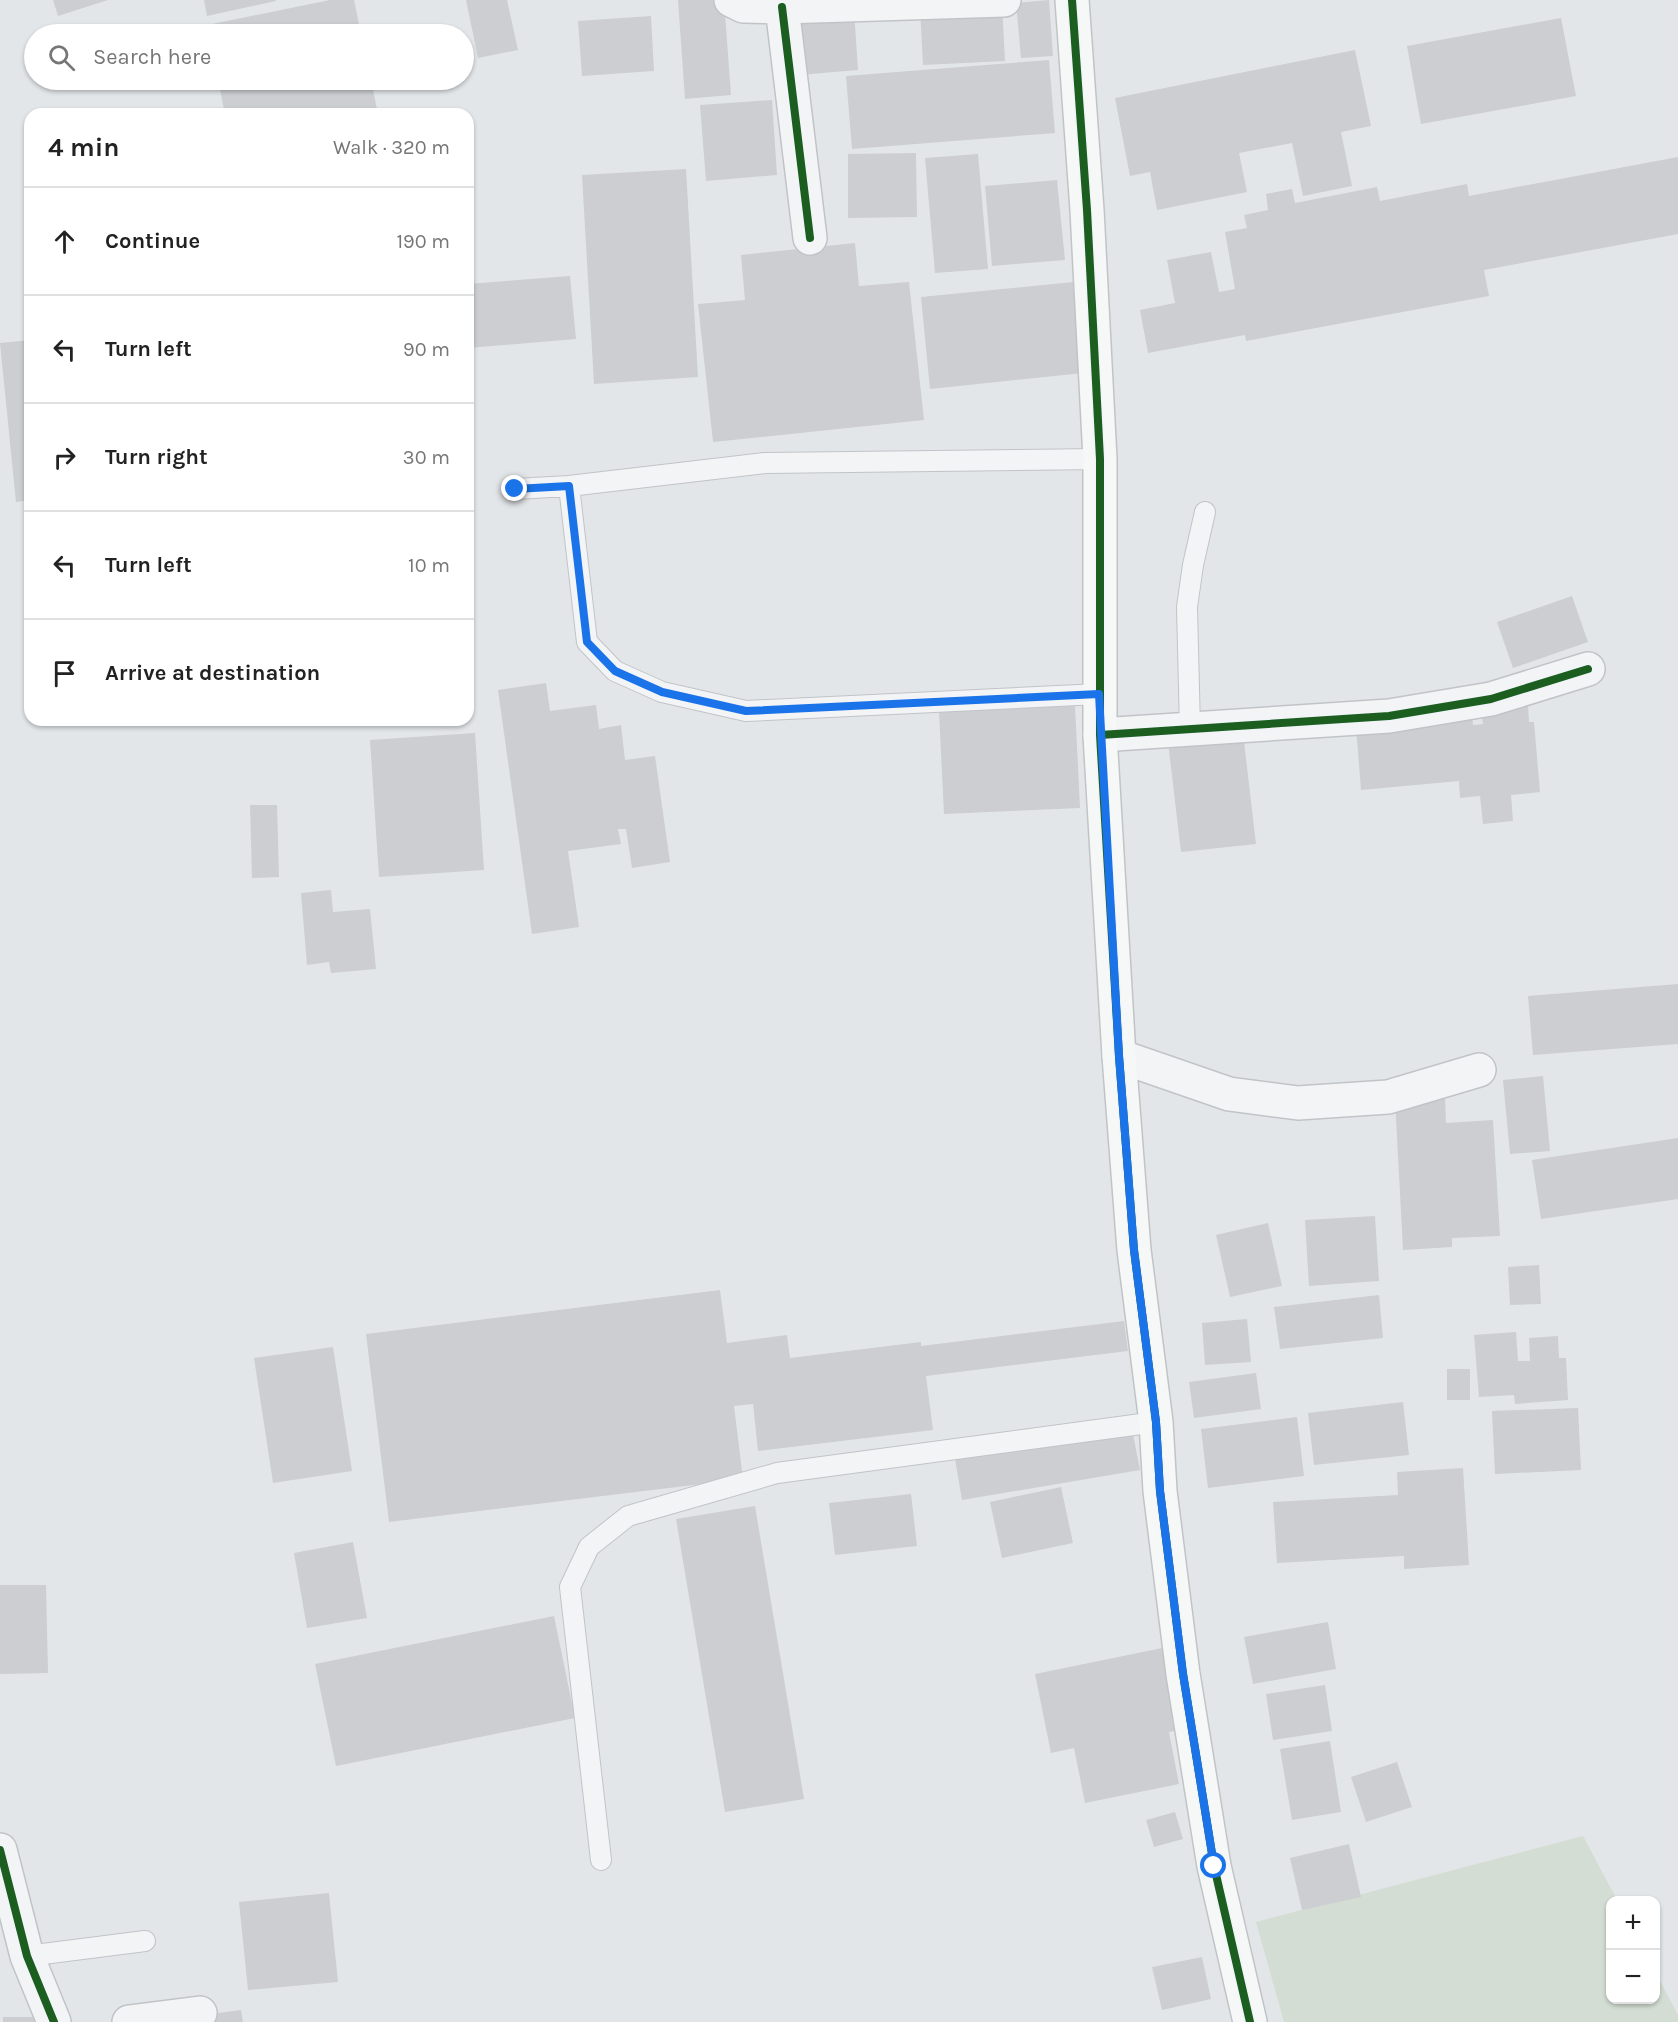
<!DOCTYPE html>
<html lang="en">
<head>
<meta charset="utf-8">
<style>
  body { margin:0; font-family:Karla,sans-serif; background:#f6f6f6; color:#222 }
  .controls { position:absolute; right:18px; bottom:18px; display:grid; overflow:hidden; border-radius:12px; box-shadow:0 2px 4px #0004 }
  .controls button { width:54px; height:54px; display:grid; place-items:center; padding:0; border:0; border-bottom:2px solid #e0e0e0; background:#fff; color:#222; font:30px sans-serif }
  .stop { position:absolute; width:18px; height:18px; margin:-14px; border:4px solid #1a73e8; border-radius:50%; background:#fff }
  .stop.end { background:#1a73e8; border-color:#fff; box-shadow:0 2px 6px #0008 }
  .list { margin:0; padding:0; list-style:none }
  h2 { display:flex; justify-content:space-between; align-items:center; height:78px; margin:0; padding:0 24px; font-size:26px }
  h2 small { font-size:20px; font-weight:400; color:#767676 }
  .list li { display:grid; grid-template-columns:39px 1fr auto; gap:18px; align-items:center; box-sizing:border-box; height:108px; padding:0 24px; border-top:2px solid #e0e0e0 }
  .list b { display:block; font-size:22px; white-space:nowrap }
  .list em { font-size:20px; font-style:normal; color:#767676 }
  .icon { flex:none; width:33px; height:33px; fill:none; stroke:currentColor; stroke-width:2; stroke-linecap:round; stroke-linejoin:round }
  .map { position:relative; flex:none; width:1678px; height:2022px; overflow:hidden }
  .search { position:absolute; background:#fff; box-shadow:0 2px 4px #0004; left:24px; top:24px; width:450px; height:66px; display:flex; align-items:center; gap:15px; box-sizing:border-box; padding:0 21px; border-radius:33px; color:#767676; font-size:22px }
  .panel { position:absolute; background:#fff; box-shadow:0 2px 4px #0004; left:24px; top:108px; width:450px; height:618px; border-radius:18px }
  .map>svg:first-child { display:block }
</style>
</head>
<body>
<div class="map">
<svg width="1678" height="2022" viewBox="0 0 1678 2022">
  <rect width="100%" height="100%" fill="#e3e6e9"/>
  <path fill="#d3ddd3" d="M1583,1836L1617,1900H1610V2000H1656V1973L1678,2015V2022H1284L1256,1922Z"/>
  <path fill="#ccced1" d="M53,0H108L58,16Z
    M204,0H276V1L207,16Z
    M330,0H354L361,34H209L207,25Z
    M466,0H507L518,50L478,58Z
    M678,0H724L731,95L685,99Z
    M1049,0L1053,56L1021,58L1016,3Z
    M1002,4L1005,61L923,65L920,8Z
    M854,10L858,70L799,75L794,14Z
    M651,16L654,71L582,76L578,21Z
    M1561,18L1576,96L1421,124L1407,46Z
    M1355,50L1371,126L1341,132L1352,186L1303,196L1292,143L1239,153L1247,192L1157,210L1150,172L1130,176L1115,98Z
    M1049,60L1055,133L852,149L846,76Z
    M218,80H371L378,114H225Z
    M772,100L777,175L706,181L700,105Z
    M916,153L917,217L848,218V154Z
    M978,154L988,269L935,273L925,158Z
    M1678,157V234L1484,270L1489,296L1246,341L1245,335L1148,353L1140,310L1175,303L1167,260L1211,252L1219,292L1235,289L1225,232L1247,228L1244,215L1268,210L1266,194L1292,189L1295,203L1377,187L1380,201L1467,184L1469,196Z
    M686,169L698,377L594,384L582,175Z
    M1057,180L1065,260L992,266L985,186Z
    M855,243L859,286L909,282L924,420L713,442L698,304L745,300L741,255Z
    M570,276L576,339L468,348V284Z
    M1073,282L1083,373L930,389L921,297Z
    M30,340V500L16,502L0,343Z
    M1572,596L1588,642L1513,668L1497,622Z
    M546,683L550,711L596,705L599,729L621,725L625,760L655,756L670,862L632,868L626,829H618L621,844L568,851L579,927L532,934L498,690Z
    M1528,705L1529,722H1534L1540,792L1511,795L1513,821L1483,824L1480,796L1460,798L1459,781L1361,790L1356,727L1472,716L1473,725L1483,724L1481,709Z
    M1075,706L1080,808L944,814L939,712Z
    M475,733L484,870L379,877L370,740Z
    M1243,733L1256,844L1181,852L1168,742Z
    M250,805H277L279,877L252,878Z
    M331,890L333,912L370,909L376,969L331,973L329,962L307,965L301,893Z
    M1678,984V1044L1533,1055L1528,996Z
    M1543,1076L1550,1151L1510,1154L1503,1080Z
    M1445,1097L1446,1123L1493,1120L1500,1236L1452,1238V1247L1403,1250L1395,1099Z
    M1678,1138V1199L1541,1219L1532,1160Z
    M1375,1216L1379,1281L1309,1286L1305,1220Z
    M1268,1223L1282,1286L1230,1297L1216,1235Z
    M1539,1265L1541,1304L1510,1305L1508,1267Z
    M720,1290L727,1343L787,1335L790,1358L921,1342V1346L1124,1321L1128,1351L926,1376L933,1430L758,1451L753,1404L734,1406L743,1479L389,1522L366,1334Z
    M1379,1295L1383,1338L1280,1349L1274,1307Z
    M1247,1319L1251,1362L1205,1365L1202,1323Z
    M1516,1332L1518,1361H1530L1529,1338L1558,1336L1559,1358H1566L1568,1400L1515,1404L1514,1395L1479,1397L1474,1335Z
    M333,1347L352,1471L273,1483L254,1358Z
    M1447,1369H1470V1400H1447Z
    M1256,1373L1261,1409L1194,1418L1189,1382Z
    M1403,1402L1409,1455L1314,1465L1308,1413Z
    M1578,1408L1581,1470L1495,1474L1492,1411Z
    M1297,1417L1304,1476L1208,1488L1201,1429Z
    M1132,1429L1140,1470L962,1500L955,1459Z
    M1463,1468L1469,1565L1404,1569V1556L1277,1563L1273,1502L1398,1495L1397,1472Z
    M1061,1487L1073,1543L1002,1558L990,1502Z
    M911,1494L917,1546L835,1555L829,1503Z
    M755,1506L804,1799L725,1812L676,1519Z
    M353,1542L367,1618L307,1628L294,1553Z
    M0,1585H46L48,1673L0,1674Z
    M554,1616L575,1718L336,1766L315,1664Z
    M1328,1622L1336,1669L1253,1684L1244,1637Z
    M1172,1646L1189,1728L1169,1732L1179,1784L1085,1803L1074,1748L1051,1753L1035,1674Z
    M1325,1685L1332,1731L1273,1740L1266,1694Z
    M1330,1741L1341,1812L1292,1820L1280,1749Z
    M1397,1762L1412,1807L1366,1822L1351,1777Z
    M1175,1812L1183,1839L1154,1847L1146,1820Z
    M1349,1844L1361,1897L1302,1910L1290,1858Z
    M329,1893L338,1982L248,1990L239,1902Z
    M1202,1957L1211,1999L1162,2010L1152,1967Z
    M241,2010L243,2022H157V2021Z
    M3,2017H48V2022H3Z"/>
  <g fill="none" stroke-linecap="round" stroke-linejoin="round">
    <defs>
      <path id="lane" d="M569,486L587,642L615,671L662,692L746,711L1099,694
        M515,489L569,486L765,463L1100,459
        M1190,729L1187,607L1193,565L1205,512
        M601,1860L570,1587L589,1547L628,1516L777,1473L1156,1422
        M27,1956L145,1941"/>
      <path id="street" d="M731,0L743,6L782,7L1004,0
        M782,7L810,238
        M1100,735L1389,716L1491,699L1588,669
        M1119,1056L1229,1094L1298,1103L1388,1097L1479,1070
        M0,1850L27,1956L54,2022
        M129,2022L200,2013"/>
      <path id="secondary" d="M1072,0L1087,210L1100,459V735L1119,1056L1134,1250L1156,1422L1160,1491L1183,1674L1214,1866L1250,2022"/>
    </defs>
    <use href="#lane" stroke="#c1c4c7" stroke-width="22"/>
    <use href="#street" stroke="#c1c4c7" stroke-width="36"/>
    <use href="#secondary" stroke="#c1c4c7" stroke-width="36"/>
    <use href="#lane" stroke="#f3f4f5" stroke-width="20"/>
    <use href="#street" stroke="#f3f4f5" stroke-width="33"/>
    <use href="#secondary" stroke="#f6f7f7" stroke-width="33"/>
    <defs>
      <path id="cycleway" d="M1072,0L1087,210L1100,459V735L1119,1056L1134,1250L1156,1422L1160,1491L1183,1674L1214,1866L1250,2022
        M782,7L810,238
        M1100,735L1389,716L1491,699L1588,669
        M0,1850L27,1956L54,2022"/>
    </defs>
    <use href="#cycleway" stroke="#f1f4f8" stroke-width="11"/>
    <use href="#cycleway" stroke="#1b5e20" stroke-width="8"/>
  </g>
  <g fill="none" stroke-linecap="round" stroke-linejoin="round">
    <path stroke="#1a73e8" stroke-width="8" d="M515,489L569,486L587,642L615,671L662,692L746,711L1099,694L1119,1056L1134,1250L1156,1422L1160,1491L1183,1674L1214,1866"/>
  </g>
</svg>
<div class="controls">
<button>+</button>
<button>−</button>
</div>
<div class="stop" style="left:1214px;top:1866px"></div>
<div class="stop end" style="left:515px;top:489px"></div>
<div class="search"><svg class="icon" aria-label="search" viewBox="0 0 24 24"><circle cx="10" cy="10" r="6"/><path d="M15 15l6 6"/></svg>Search here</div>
<section class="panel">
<h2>4 min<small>Walk · 320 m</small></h2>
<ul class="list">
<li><svg class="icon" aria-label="ahead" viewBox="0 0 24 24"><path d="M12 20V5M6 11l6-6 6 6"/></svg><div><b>Continue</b></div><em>190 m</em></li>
<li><svg class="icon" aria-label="left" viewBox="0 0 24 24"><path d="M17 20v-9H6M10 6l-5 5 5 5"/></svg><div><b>Turn left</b></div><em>90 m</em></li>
<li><svg class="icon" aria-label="right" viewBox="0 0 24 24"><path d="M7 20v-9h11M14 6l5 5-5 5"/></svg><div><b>Turn right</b></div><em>30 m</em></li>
<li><svg class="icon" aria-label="left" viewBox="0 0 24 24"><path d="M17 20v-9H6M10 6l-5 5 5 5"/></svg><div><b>Turn left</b></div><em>10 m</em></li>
<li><svg class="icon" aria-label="arrive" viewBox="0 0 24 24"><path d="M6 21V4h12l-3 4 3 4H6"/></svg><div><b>Arrive at destination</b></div></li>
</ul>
</section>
</div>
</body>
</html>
